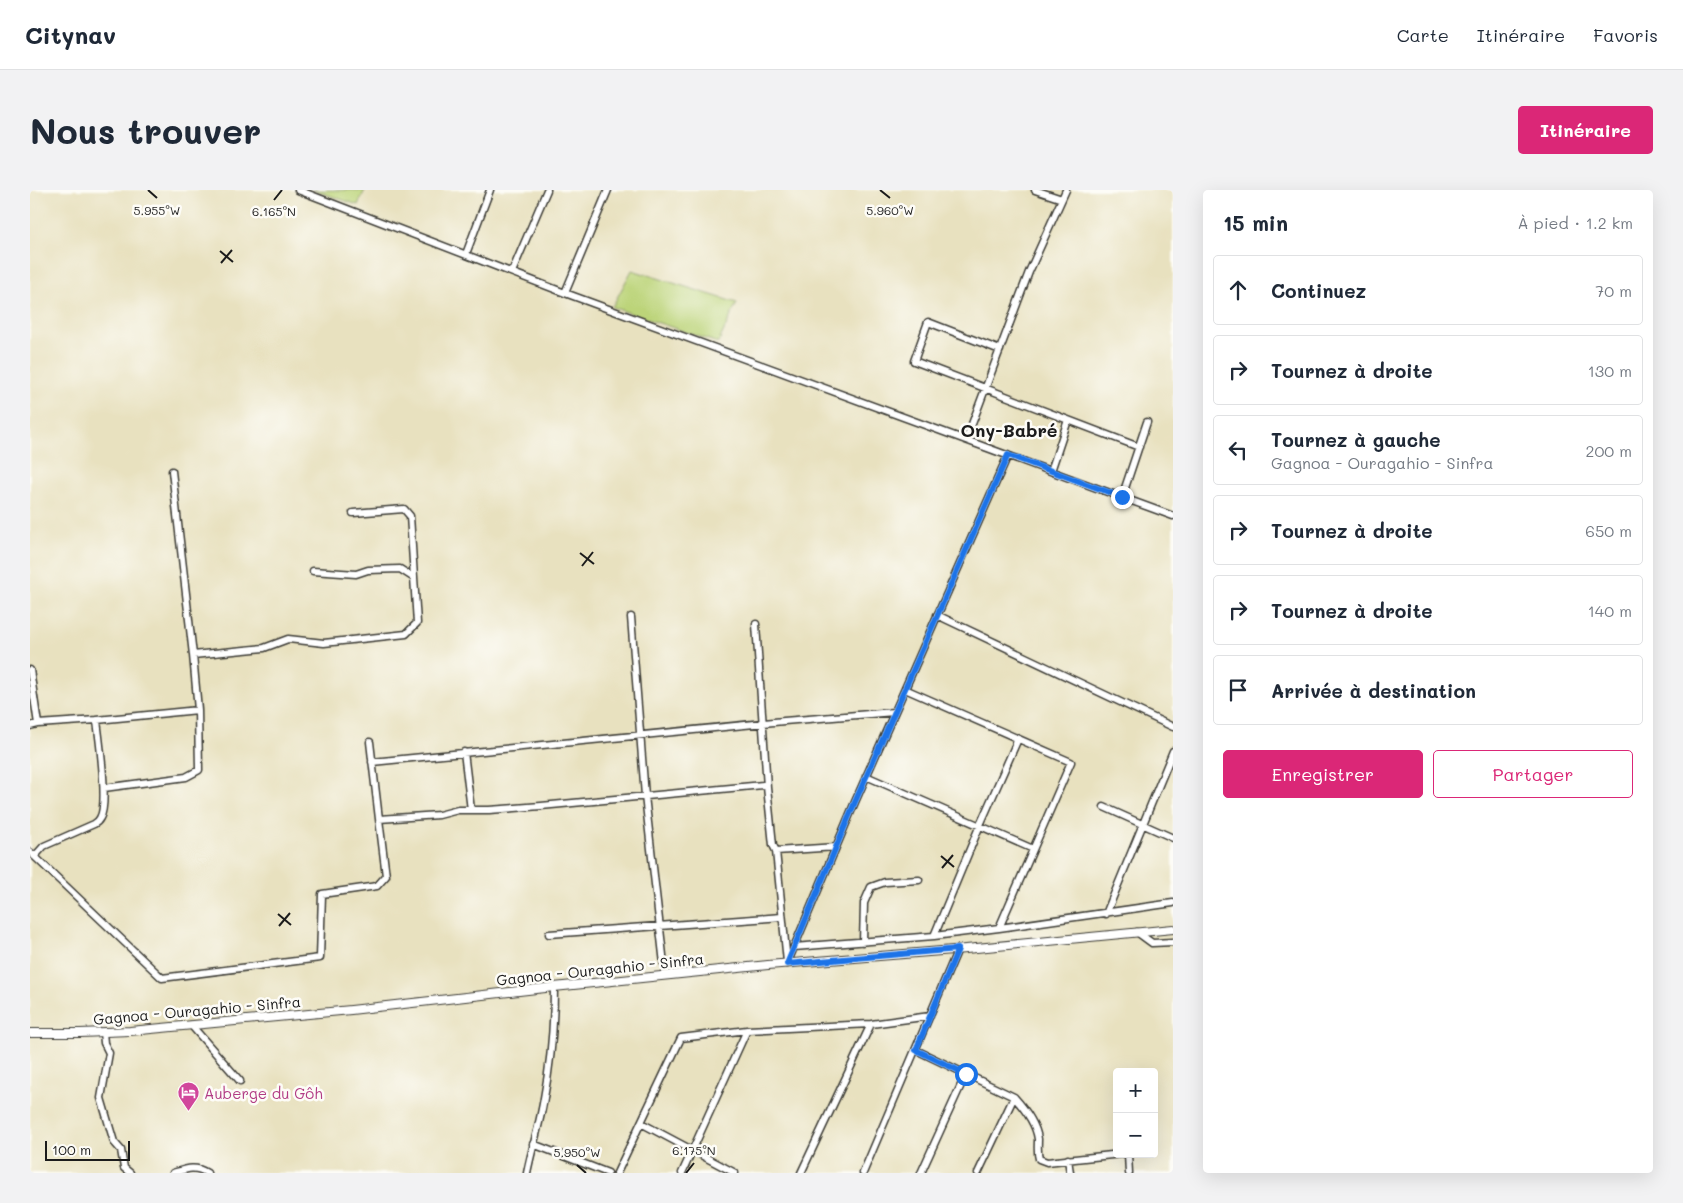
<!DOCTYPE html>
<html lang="fr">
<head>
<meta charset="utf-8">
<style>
  body { margin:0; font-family:Mali,sans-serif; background:#f2f2f3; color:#1f2937 }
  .controls { position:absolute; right:15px; bottom:15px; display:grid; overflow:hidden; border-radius:5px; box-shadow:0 5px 20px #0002 }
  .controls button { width:45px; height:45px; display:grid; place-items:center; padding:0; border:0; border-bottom:1px solid #e0e1e3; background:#fff; color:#1f2937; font:25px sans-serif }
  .scale { position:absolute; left:15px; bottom:12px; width:85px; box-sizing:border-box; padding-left:5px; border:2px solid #1c1c1c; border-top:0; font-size:14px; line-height:18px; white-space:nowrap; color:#1c1c1c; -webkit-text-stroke:4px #fdfcf7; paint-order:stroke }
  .stop { position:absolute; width:15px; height:15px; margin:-11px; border:4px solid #1a73e8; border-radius:50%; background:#fff }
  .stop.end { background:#1a73e8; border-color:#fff; box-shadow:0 1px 5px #0008 }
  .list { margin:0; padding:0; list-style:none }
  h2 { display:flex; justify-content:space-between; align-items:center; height:65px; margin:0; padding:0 20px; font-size:21px }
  h2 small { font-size:16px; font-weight:400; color:#747a83 }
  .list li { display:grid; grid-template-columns:32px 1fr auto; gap:15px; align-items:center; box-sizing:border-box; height:70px; margin:0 10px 10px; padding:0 10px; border:1px solid #e0e1e3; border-radius:5px }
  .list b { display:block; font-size:19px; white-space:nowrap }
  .list p { margin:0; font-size:16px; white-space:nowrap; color:#747a83 }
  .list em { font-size:16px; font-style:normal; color:#747a83 }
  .actions { display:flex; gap:10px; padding:15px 20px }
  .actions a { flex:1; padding:11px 0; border:1px solid #db2777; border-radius:5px; text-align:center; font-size:18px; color:#db2777 }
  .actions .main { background:#db2777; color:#fff }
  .icon { flex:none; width:28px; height:28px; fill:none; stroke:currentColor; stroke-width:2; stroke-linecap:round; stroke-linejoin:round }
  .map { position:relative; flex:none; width:1143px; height:983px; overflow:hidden; border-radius:5px }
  header { display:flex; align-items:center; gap:30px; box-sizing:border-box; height:70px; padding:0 25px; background:#fff; border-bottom:1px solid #e0e1e3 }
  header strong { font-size:24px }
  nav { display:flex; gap:28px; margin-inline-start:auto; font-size:18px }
  .intro { display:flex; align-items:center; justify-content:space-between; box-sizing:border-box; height:120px; padding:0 30px }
  h1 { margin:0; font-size:35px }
  .button { padding:12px 22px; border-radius:5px; background:#db2777; color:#fff; font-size:18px; font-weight:700 }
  main { display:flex; gap:30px; padding:0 30px }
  aside { flex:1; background:#fff; border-radius:5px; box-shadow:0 5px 20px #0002 }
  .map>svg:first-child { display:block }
</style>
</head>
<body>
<header>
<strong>Citynav</strong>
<nav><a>Carte</a><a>Itinéraire</a><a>Favoris</a></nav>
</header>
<div class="intro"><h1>Nous trouver</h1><a class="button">Itinéraire</a></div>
<main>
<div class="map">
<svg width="1143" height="983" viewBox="0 0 1143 983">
  <rect width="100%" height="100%" fill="#fdfcf7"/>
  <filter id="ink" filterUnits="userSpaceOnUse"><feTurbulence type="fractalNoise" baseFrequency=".02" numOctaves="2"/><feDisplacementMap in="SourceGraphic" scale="10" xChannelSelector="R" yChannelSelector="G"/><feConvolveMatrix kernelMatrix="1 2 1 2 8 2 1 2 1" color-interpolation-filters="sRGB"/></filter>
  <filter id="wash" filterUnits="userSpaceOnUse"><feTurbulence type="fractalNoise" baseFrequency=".0096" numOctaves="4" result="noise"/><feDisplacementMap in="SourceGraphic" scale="20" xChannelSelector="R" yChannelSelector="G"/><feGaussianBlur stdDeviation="1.12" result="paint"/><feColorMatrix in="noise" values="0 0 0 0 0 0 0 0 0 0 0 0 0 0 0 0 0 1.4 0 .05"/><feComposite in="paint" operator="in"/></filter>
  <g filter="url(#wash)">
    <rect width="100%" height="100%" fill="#e8e1bf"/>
    <path fill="#bcd479" stroke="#6c784a" d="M283,0H335L328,15Z
      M602,80L707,113L688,153L582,117Z"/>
  </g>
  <g filter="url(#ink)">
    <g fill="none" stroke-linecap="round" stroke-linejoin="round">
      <defs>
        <path id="minor" d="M268,0L535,103L1143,326
          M1005,0L1032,9
          M436,64L460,0
          M482,82L517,0
          M535,103L578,0
          M970,160L898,132L884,171L1109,257
          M936,250L999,82L1036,0
          M142,281L163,465
          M1021,281L1038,230
          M1092,307L1117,232
          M283,381L326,384L338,380L370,379L384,388
          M907,425L1143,537
          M601,427L615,606L634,774
          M726,434L737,597
          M0,480L8,534L67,530L168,520
          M875,499L1041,572L969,738L1143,713
          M0,536L8,534
          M340,552L349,629
          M434,562L441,620
          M342,572L754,531L864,522
          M836,586L1003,659
          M74,598L156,587L169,580L168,520L163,465L234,458L258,449L294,453L376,444L387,433L380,326L374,319L323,323
          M1074,617L1143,648
          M746,661L757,772
          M0,662L132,788L290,768L292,704L347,696L356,686L349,629L409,625L428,620H459L511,616L733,595L737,597L743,655L746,661L806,657
          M5,666L14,656L64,634C66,633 69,630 70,628C79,614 69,549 67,530
          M1076,724L1143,561
          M1107,742L1122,753L1143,752
          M519,744L752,727
          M904,746L950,635L988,549
          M833,752L834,713L841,697L855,692L889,690
          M764,757L904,746L969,738
          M757,774L825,612L978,265
          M161,835L210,891
          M73,842L74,853L79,863L71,908L84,952L91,960L94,978L100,983
          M886,860L984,907L948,983
          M984,907C994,918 1006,934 1008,949C1008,956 1007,962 1009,969L1017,972L1091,964
          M611,933L705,983
          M503,954L578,983
          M1098,964L1099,983
          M1038,969L1040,983
          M143,983C156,979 165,975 177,983
          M497,983C502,958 510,933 514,908C521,871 524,834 524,797
          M587,983L651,848L717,840L841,834L900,826
          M652,983L717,840
          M771,983L841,834
          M833,983L928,759
          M891,983L936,884"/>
        <path id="major" d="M0,843H50L100,841L321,820L524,797L738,775L936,759L1143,739"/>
      </defs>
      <use href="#minor" stroke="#3b3a34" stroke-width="9"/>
      <use href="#major" stroke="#3b3a34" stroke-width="10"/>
      <use href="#minor" stroke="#fff" stroke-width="6"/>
      <use href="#major" stroke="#fff" stroke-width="8"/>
    </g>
  </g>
  <g fill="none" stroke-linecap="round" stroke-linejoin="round" filter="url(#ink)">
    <path stroke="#1a73e8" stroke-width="6" d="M936,884L886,860L928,759L757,774L825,612L978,265L1092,307"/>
  </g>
  <path fill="none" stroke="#1c1c1c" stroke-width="2" d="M118,0L127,8M850,0L860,8M244,10L252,0M190,61L203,72M191,73L202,60M550,363L564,374M552,376L563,362M911,666L924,677M912,678L923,665M248,724L261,735M249,736L260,723M547,975L556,983M656,983L664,973"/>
  <defs>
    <symbol id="hotel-pin" viewBox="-11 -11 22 30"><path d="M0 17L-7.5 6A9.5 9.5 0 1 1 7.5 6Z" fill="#d1479c" stroke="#fdfcf7"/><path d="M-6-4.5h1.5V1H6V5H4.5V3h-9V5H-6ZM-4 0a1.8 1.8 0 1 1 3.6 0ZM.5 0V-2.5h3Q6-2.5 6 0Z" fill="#fff"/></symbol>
  </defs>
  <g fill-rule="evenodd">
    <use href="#hotel-pin" x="146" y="890" width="25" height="34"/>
  </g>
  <g text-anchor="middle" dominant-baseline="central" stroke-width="5" stroke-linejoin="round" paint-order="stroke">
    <g font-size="15" fill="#1c1c1c" stroke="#fdfcf7">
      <text transform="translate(570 779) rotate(-6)">Gagnoa - Ouragahio - Sinfra</text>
      <text transform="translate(167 820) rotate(-5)">Gagnoa - Ouragahio - Sinfra</text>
    </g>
    <g font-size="15" fill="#b23c85" stroke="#fdfcf7" text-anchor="start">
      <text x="174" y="903">Auberge du Gôh</text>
    </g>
    <g font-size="18" font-weight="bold" fill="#1c1c1c" stroke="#fdfcf7">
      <text x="979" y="240">Ony-Babré</text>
    </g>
  </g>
  <g font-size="12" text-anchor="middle" fill="#1c1c1c" stroke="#fdfcf7" stroke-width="5" stroke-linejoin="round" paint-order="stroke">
    <text x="127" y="25">5.955°W</text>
    <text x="860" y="25">5.960°W</text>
    <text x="244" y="26">6.165°N</text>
    <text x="664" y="965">6.175°N</text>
    <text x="547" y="967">5.950°W</text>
  </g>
</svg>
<div class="controls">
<button>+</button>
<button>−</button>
</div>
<div class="scale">100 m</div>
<div class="stop" style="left:936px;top:884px"></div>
<div class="stop end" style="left:1092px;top:307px"></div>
</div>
<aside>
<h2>15 min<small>À pied · 1.2 km</small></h2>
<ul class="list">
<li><svg class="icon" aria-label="ahead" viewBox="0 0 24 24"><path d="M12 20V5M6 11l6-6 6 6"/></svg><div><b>Continuez</b></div><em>70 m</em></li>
<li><svg class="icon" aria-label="right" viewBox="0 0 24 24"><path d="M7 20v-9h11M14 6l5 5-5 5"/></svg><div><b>Tournez à droite</b></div><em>130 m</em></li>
<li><svg class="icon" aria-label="left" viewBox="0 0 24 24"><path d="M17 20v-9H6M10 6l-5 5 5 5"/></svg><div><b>Tournez à gauche</b><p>Gagnoa - Ouragahio - Sinfra</p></div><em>200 m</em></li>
<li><svg class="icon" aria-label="right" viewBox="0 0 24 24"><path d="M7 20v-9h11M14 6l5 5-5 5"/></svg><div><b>Tournez à droite</b></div><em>650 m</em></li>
<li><svg class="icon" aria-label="right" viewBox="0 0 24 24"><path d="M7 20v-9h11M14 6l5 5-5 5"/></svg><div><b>Tournez à droite</b></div><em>140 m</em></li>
<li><svg class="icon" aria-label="arrive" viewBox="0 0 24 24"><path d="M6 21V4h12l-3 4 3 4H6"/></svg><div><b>Arrivée à destination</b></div></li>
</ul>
<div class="actions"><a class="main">Enregistrer</a><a>Partager</a></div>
</aside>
</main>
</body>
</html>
